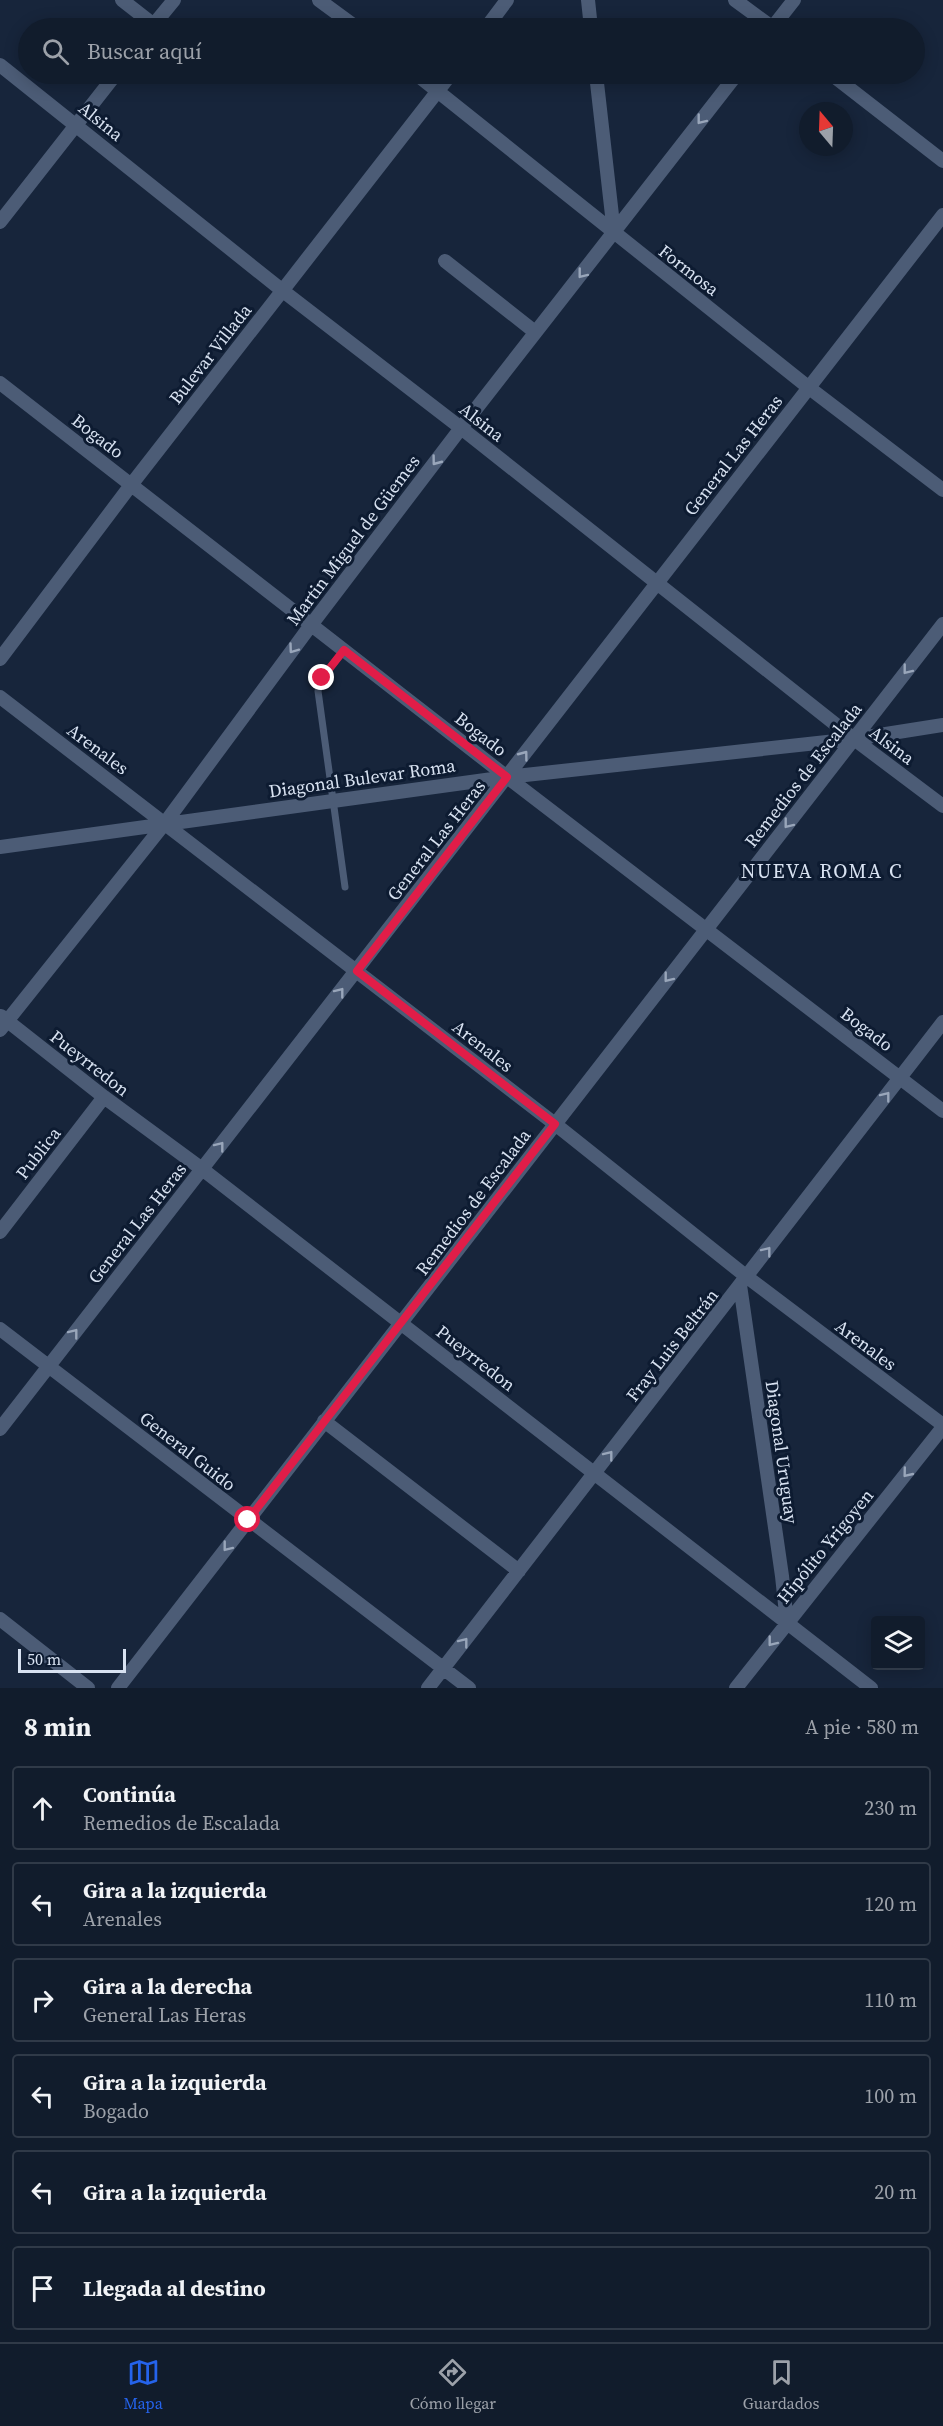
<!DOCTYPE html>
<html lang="es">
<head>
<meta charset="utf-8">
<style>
  body { margin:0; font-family:"Source Serif 4",serif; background:#1e2938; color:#f1f3f6 }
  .controls { position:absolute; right:18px; bottom:18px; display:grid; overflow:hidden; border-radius:6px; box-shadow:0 3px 15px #0003 }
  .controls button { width:54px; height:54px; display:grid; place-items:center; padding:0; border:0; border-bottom:2px solid #303a48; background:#111c2c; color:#f1f3f6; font:30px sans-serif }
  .compass { position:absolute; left:799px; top:102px; width:54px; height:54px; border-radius:50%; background:#111c2c; box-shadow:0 3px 15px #0003; rotate:341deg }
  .scale { position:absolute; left:18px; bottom:15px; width:108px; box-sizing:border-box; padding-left:6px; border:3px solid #d8e2f1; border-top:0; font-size:16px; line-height:21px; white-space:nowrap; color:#d8e2f1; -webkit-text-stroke:4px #0d1b31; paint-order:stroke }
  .stop { position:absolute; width:18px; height:18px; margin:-14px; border:4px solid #e11d48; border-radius:50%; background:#fff }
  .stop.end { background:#e11d48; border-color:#fff; box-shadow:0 2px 6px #0008 }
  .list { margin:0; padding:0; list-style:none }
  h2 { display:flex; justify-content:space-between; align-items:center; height:78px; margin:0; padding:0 24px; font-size:26px }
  h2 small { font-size:20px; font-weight:400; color:#9ca1a9 }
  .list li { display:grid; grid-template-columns:39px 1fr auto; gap:18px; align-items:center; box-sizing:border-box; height:84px; margin:0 12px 12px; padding:0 12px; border:2px solid #303a48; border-radius:6px }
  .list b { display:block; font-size:22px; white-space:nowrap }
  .list p { margin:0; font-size:20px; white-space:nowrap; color:#9ca1a9 }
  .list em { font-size:20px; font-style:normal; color:#9ca1a9 }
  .icon { flex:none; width:33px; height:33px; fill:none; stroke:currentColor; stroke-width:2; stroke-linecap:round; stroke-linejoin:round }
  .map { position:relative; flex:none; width:943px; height:1688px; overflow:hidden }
  .search { position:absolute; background:#111c2c; box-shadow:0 3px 15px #0003; left:18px; right:18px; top:18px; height:66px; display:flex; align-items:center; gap:15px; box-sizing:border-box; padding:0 21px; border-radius:33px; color:#9ca1a9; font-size:22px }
  .sheet { height:654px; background:#111c2c }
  nav { display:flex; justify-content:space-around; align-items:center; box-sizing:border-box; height:84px; border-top:2px solid #303a48; background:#111c2c; font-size:16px; color:#9ca1a9 }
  nav a { display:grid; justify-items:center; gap:3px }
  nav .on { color:#2563eb }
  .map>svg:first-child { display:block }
</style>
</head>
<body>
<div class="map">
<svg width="943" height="1688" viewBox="0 0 943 1688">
  <rect width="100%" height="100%" fill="#17253b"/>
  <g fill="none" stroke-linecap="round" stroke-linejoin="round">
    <path stroke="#4c5c76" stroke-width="7" d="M344,650L322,678L318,691L345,887"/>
    <path stroke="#4c5c76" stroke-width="14" d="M122,0L154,25
      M319,0L357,28
      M588,0L591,28
      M735,0L773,28
      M151,28L174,0
      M486,28L507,0
      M772,28L794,0
      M0,65L283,291L461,428L854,739L943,806
      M416,74L808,387L943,490
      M596,74L614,233
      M831,74L943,161
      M0,222L116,74
      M445,261L535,332
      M0,383L507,777L943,1111
      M0,659L131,485L451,74
      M0,697L555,1124L747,1277L943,1425
      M0,847L507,777L854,739L943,725
      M1,1016L104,1097L202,1169L871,1688
      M0,1030L165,823L311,625L461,428L737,74
      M0,1232L104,1097
      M740,1285L782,1576L787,1623
      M0,1329L469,1688
      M324,1421L519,1571
      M0,1429L943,215
      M0,1619L88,1688
      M118,1688L943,624
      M428,1688L943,1022
      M736,1688L943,1427"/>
  </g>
  <defs><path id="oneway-chevron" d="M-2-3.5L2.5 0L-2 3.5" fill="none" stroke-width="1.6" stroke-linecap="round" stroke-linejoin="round" transform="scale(1.5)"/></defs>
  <g stroke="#99a6ba">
    <use href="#oneway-chevron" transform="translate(701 120) rotate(128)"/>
    <use href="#oneway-chevron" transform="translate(582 274) rotate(128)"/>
    <use href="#oneway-chevron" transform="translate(436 461) rotate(127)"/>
    <use href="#oneway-chevron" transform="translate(293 649) rotate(126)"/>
    <use href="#oneway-chevron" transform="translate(907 670) rotate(128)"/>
    <use href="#oneway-chevron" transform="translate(524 755) rotate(-53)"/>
    <use href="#oneway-chevron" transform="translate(788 824) rotate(128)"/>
    <use href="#oneway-chevron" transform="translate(668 978) rotate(128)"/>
    <use href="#oneway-chevron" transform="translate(340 992) rotate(-52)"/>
    <use href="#oneway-chevron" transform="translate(886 1096) rotate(-52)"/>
    <use href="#oneway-chevron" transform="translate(220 1146) rotate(-52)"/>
    <use href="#oneway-chevron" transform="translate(767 1251) rotate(-52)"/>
    <use href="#oneway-chevron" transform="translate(74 1333) rotate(-52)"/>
    <use href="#oneway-chevron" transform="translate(609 1455) rotate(-52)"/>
    <use href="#oneway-chevron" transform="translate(907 1473) rotate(129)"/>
    <use href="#oneway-chevron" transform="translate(227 1547) rotate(128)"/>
    <use href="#oneway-chevron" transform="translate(464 1642) rotate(-52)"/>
    <use href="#oneway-chevron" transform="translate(772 1642) rotate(128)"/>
  </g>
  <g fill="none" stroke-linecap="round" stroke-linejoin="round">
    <path stroke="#e11d48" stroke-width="8" d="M248,1520L555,1124L357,971L507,777L344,650L322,678"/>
  </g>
  <g text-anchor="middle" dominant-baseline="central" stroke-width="6" stroke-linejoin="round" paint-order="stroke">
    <g font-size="18" fill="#d8e2f1" stroke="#0d1b31">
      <text transform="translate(101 121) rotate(39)">Alsina</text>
      <text transform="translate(689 270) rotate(38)">Formosa</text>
      <text transform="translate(210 354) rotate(-52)">Bulevar Villada</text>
      <text transform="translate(482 422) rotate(38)">Alsina</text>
      <text transform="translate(98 436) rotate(38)">Bogado</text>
      <text transform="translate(733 455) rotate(-52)">General Las Heras</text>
      <text transform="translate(353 540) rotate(-53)">Martin Miguel de Güemes</text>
      <text transform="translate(481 734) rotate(38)">Bogado</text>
      <text transform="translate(892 745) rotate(37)">Alsina</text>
      <text transform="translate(98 749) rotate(37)">Arenales</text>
      <text transform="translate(803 775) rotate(-52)">Remedios de Escalada</text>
      <text transform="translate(362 778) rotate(-8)">Diagonal Bulevar Roma</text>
      <text transform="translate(436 840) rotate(-52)">General Las Heras</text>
      <text transform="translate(867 1029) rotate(37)">Bogado</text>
      <text transform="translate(483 1046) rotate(38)">Arenales</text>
      <text transform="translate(90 1063) rotate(38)">Pueyrredon</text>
      <text transform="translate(38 1153) rotate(-52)">Publica</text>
      <text transform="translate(473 1202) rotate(-53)">Remedios de Escalada</text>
      <text transform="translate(137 1223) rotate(-52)">General Las Heras</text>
      <text transform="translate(672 1345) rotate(-52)">Fray Luis Beltrán</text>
      <text transform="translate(866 1345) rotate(37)">Arenales</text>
      <text transform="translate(476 1358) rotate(38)">Pueyrredon</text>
      <text transform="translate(188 1451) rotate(38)">General Guido</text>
      <text transform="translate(782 1452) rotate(82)">Diagonal Uruguay</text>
      <text transform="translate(825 1546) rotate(-51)">Hipólito Yrigoyen</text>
    </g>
    <g font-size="20" letter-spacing="1.5" fill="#d8e2f1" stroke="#0d1b31">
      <text x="822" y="871">NUEVA ROMA C</text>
    </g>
  </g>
</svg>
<div class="controls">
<button><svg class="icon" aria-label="layers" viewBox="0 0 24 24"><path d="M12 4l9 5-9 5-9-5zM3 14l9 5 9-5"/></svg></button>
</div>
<svg class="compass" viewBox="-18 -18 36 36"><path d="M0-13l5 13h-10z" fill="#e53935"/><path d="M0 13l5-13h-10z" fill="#9ca1a9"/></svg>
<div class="scale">50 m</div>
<div class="stop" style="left:248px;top:1520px"></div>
<div class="stop end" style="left:322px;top:678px"></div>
<div class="search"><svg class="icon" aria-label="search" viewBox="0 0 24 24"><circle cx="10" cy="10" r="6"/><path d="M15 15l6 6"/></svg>Buscar aquí</div>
</div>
<section class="sheet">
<h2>8 min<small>A pie · 580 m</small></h2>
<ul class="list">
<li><svg class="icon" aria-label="ahead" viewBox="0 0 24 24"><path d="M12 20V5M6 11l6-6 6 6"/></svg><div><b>Continúa</b><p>Remedios de Escalada</p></div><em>230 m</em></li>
<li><svg class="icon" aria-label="left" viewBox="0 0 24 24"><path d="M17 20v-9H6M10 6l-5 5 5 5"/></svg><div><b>Gira a la izquierda</b><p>Arenales</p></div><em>120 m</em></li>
<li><svg class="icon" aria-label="right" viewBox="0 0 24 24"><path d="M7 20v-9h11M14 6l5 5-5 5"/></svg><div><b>Gira a la derecha</b><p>General Las Heras</p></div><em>110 m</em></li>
<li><svg class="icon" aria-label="left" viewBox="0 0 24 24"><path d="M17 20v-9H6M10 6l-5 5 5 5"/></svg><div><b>Gira a la izquierda</b><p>Bogado</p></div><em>100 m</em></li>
<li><svg class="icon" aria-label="left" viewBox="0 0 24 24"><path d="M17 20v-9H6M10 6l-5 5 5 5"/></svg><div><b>Gira a la izquierda</b></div><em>20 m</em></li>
<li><svg class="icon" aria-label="arrive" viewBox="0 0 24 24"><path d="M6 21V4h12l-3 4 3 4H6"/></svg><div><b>Llegada al destino</b></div></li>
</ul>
</section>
<nav>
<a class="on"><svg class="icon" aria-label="map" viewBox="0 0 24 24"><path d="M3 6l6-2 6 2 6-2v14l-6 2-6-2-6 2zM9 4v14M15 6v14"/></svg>Mapa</a>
<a><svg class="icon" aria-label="directions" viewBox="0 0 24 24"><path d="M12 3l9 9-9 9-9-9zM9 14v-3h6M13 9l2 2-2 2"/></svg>Cómo llegar</a>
<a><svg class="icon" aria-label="saved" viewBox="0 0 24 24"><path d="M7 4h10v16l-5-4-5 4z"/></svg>Guardados</a>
</nav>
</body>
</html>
